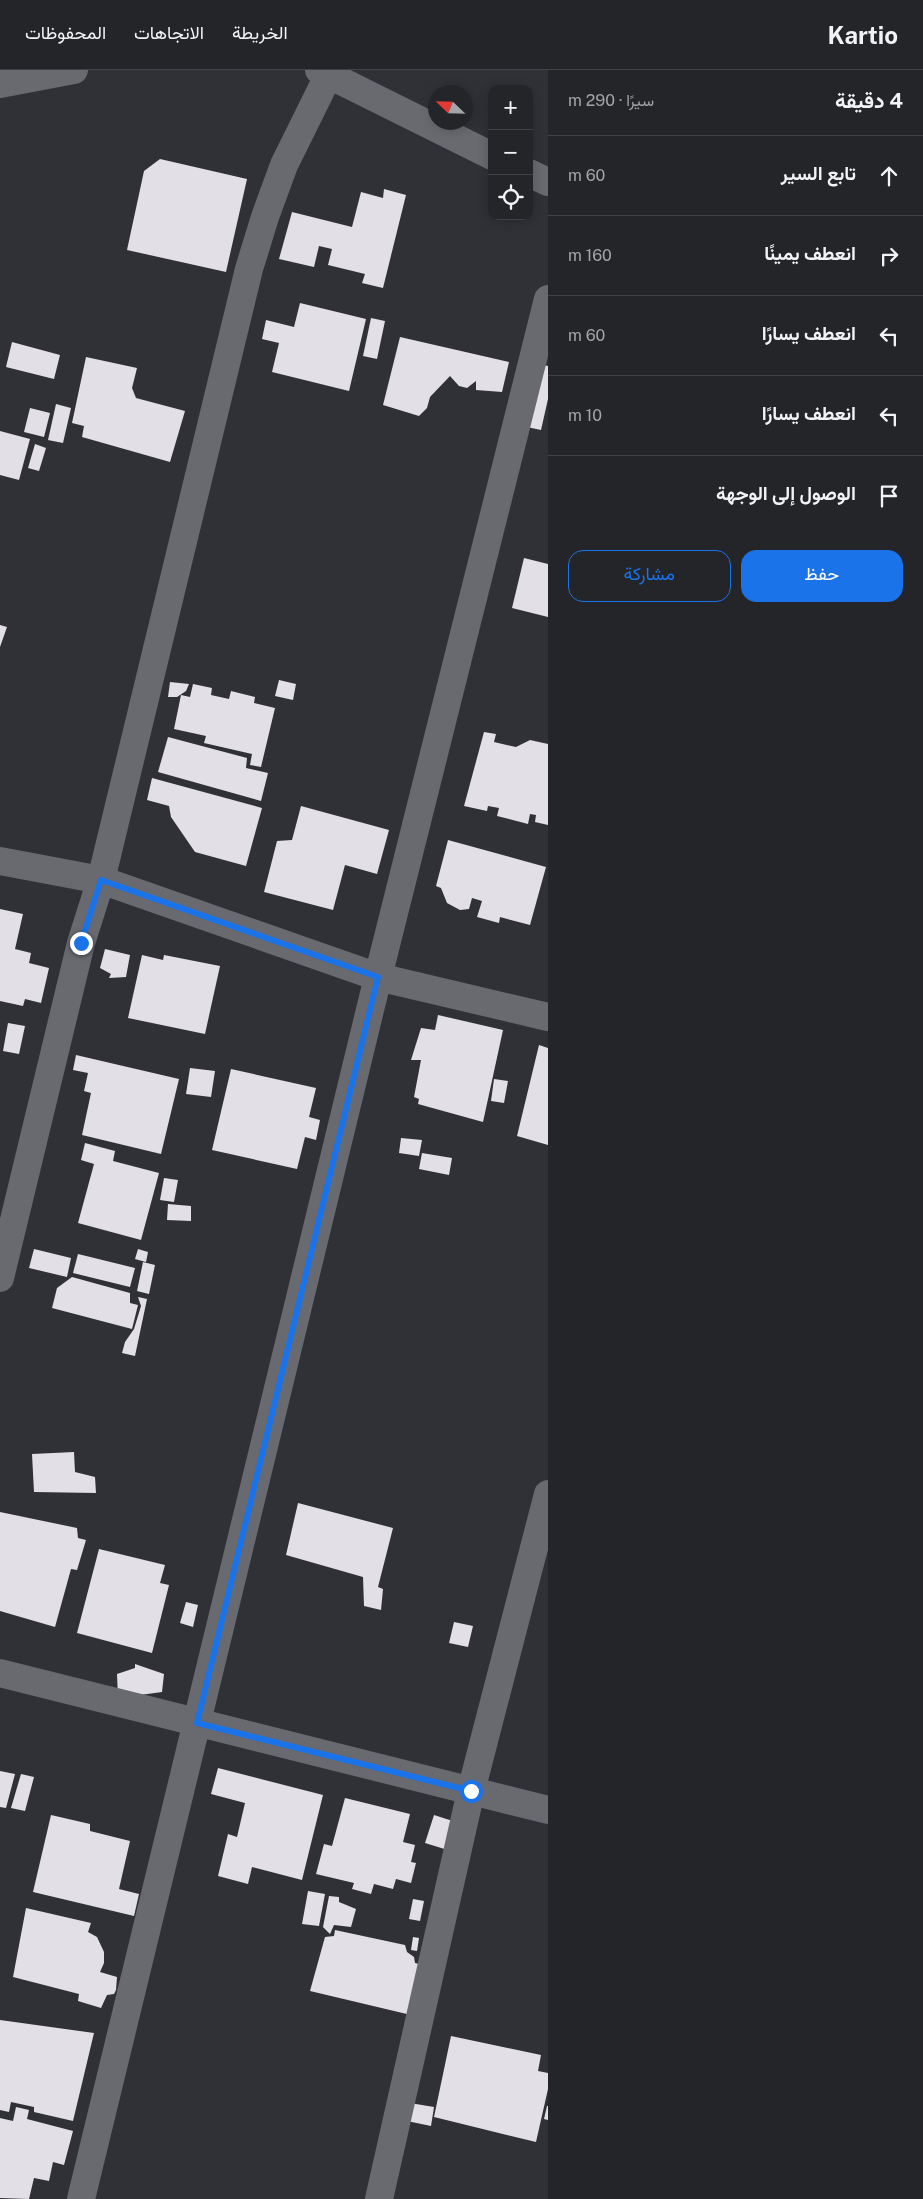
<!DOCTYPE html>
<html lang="ar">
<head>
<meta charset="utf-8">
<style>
  body { margin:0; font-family:"Public Sans",Vazirmatn,sans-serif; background:#303135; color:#f1f3f6; direction:rtl }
  .controls { position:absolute; right:15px; top:15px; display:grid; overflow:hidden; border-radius:10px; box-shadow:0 2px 12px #0003 }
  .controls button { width:45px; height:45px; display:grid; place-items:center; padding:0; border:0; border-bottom:1px solid #414246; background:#242529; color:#f1f3f6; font:25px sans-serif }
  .compass { position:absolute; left:428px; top:15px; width:45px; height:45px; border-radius:50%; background:#242529; box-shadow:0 2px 12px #0003; rotate:293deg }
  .stop { position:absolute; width:15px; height:15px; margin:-11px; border:4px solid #1a73e8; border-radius:50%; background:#fff }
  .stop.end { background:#1a73e8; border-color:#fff; box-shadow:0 1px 5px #0008 }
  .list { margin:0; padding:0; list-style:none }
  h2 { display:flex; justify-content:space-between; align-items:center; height:65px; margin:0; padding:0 20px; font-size:21px }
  h2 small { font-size:16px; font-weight:400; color:#a3a5a8 }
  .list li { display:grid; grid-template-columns:32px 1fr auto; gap:15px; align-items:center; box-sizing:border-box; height:80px; padding:0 20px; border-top:1px solid #414246 }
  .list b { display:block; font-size:19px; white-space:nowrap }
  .list em { font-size:16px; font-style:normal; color:#a3a5a8 }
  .actions { display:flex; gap:10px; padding:15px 20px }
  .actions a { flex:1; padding:11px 0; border:1px solid #1a73e8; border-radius:15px; text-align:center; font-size:18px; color:#1a73e8 }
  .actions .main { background:#1a73e8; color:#fff }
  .icon { flex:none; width:28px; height:28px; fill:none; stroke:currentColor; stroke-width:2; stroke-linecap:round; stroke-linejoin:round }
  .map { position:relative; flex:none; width:548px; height:2129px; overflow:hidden; direction:ltr }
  header { display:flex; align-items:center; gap:30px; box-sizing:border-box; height:70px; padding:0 25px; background:#242529; border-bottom:1px solid #414246 }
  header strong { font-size:24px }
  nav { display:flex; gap:28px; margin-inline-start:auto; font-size:18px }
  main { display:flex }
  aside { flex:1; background:#242529 }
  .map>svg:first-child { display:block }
</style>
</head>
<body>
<header>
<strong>Kartio</strong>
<nav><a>الخريطة</a><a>الاتجاهات</a><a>المحفوظات</a></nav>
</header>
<main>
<aside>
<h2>4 دقيقة<small>سيرًا · 290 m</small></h2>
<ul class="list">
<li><svg class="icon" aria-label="ahead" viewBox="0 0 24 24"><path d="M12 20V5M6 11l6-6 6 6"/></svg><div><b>تابع السير</b></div><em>60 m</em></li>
<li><svg class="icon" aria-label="right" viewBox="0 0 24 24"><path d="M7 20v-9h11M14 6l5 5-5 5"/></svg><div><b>انعطف يمينًا</b></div><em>160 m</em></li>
<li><svg class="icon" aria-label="left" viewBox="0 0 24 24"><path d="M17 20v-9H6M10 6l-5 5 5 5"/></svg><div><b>انعطف يسارًا</b></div><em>60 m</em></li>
<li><svg class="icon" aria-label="left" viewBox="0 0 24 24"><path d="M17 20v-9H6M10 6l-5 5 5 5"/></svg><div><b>انعطف يسارًا</b></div><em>10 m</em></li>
<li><svg class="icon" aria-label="arrive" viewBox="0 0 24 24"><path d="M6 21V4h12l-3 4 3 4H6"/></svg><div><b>الوصول إلى الوجهة</b></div></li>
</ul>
<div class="actions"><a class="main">حفظ</a><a>مشاركة</a></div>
</aside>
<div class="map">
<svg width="548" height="2129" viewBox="0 0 548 2129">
  <rect width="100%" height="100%" fill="#303137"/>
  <path fill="#e3dfe6" d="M160,89L247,109L226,202L127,180L144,101Z
    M384,119L406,125L383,218L362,213L365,204L328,195L332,179L319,176L314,197L279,189L292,142L352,157L361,122L383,128Z
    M300,233L366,249L349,321L272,302L279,273L262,269L266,250L294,257Z
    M371,248L385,251L377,289L363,286Z
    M400,267L509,292L502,322L476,320V311L467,318L459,316L450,306L430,327L427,338L419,346L383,335Z
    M12,272L60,285L54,309L6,297Z
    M86,287L137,298L132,318L136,328L185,341L170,392L82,367L84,356L72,353Z
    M536,293L548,296V329L541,360L522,356Z
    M56,334L71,338L63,373L48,370Z
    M30,338L50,343L44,367L24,362Z
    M0,361L30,369L19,410L0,405Z
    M35,374L46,378L39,401L28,398Z
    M524,488L548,494V547L512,538Z
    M0,555L7,557L0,577Z
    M279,610L296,614L293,630L275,626Z
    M170,612L189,614L186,621L177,627H168Z
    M193,614L212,618L211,625L229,629L231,621L255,627L254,633L275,638L261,697L250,695L252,684L204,673L206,666L174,659L181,625L190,627Z
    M484,662L496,664L494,672L516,677L530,670L548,674V755L535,752L536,745L530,744L528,754L497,746L499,738L488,736L487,741L464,736Z
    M168,667L247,688L246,698L268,703L261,731L158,702Z
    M152,708L262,738L246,796L195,782L171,747L169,736L147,730Z
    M301,736L389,760L377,804L345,795L333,840L264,822L277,771L292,770Z
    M448,770L546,797L530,855L500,847L499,853L477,847L482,831L472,828L469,839L460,840L447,833L441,818L436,816Z
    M0,839L23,844L15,879L31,883L29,893L49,898L41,933L25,929L23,936L0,931Z
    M105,879L130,885L126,907L109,908L111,904L100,898Z
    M142,885L163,890L164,885L220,896L205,964L128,948Z
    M438,945L503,960L483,1052L418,1034L419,1029L414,1027L421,990H411L421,958L435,960Z
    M8,953L25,956L19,984L3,981Z
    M539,975L548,978V1075L517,1066Z
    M76,985L179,1009L161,1084L82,1065L91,1023L84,1021L88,1003L73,1000Z
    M190,998L215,1001L211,1027L186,1024Z
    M231,999L316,1018L309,1047L320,1050L316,1070L305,1067L297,1099L212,1080Z
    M494,1009L508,1011L504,1033L491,1031Z
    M401,1068L422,1070L419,1086L399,1083Z
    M85,1073L115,1081L113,1091L159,1103L141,1170L78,1153L94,1094L81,1090Z
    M422,1083L452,1088L449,1105L419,1099Z
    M164,1108L178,1110L174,1132L160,1130Z
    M168,1134L191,1136V1151L167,1150Z
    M34,1179L71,1188L67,1207L29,1198Z
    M138,1179L148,1182L146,1192L135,1189Z
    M78,1184L135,1198L130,1217L73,1203Z
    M143,1192L155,1195L149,1224L137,1221Z
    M72,1207L130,1223V1233L138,1235L132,1259L52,1238L57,1218Z
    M138,1227L147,1229L135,1286L122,1283L125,1272L134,1259L141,1236Z
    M74,1382L75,1402L95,1407L96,1423L34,1422L32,1384Z
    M298,1433L393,1458L378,1517L383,1519L381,1540L364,1536L363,1507L286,1485Z
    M0,1442L77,1458L78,1468L86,1470L77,1500L71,1499L55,1557L0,1541Z
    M99,1479L165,1495L160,1513L169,1515L152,1583L77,1563Z
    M186,1532L198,1535L193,1557L180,1553Z
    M454,1552L473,1556L468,1577L449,1573Z
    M135,1594L164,1604L162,1622L118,1628L117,1604L135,1598Z
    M218,1698L323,1725L302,1810L252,1797L248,1814L218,1806L228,1764L237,1767L245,1733L211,1724Z
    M0,1701L15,1704L6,1738L0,1737Z
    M21,1704L34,1707L25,1741L11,1738Z
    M345,1728L410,1744L403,1772L415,1775L411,1792L416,1793L411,1813L396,1809L393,1819L374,1814L371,1824L352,1819L354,1813L316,1804L324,1774L332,1776Z
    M51,1745L90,1754V1761L130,1771L119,1819L139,1824L134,1846L33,1822Z
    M434,1745L459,1753L451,1781L425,1773Z
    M308,1821L325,1824L319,1856L302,1854Z
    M329,1826L339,1827V1832L356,1839L351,1857L334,1855L330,1864L323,1857Z
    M413,1829L424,1831L420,1851L409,1849Z
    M26,1838L91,1853L88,1862L97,1867L104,1882V1893L100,1902L117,1907L116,1920L114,1924L107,1925L101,1938L78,1931L79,1924L13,1907Z
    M335,1860L405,1875L407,1882L414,1887L415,1893L423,1895L411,1945L310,1921L325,1867L334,1866Z
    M413,1867L419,1868L417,1881L411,1880Z
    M0,1950L94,1963L73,2051L34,2042V2037L11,2032L9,2042L0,2040Z
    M451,1966L541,1985L538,2001L548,2003V2019L536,2072L434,2047Z
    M410,2033L434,2037L431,2056L407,2051Z
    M547,2036H548V2050L544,2049Z
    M16,2037L29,2040L27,2049L73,2061L64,2095L53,2092L49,2111L34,2108L29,2129L0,2128V2048L13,2051Z"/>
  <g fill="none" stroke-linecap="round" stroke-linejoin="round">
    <path stroke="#696970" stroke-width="28" d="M319,0L492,86
      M0,14L74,0
      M529,103L548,112
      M0,791L101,810L378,907L548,947
      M0,1208L81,873L101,810L249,199L265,147L284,95L329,4
      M0,1603L548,1740
      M81,2129L378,907L548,229
      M379,2129L471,1721L548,1424"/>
  </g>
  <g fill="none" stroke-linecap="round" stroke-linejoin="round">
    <path stroke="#1a73e8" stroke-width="6" d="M81,873L101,810L378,907L197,1653L471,1721"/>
  </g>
</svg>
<div class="controls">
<button>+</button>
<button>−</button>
<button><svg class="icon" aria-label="locate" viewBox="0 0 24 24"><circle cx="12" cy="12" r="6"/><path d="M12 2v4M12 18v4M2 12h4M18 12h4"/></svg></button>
</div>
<svg class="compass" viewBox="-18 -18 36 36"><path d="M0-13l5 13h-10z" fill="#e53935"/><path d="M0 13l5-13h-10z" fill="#a3a5a8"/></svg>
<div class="stop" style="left:471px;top:1721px"></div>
<div class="stop end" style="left:81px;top:873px"></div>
</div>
</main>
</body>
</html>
